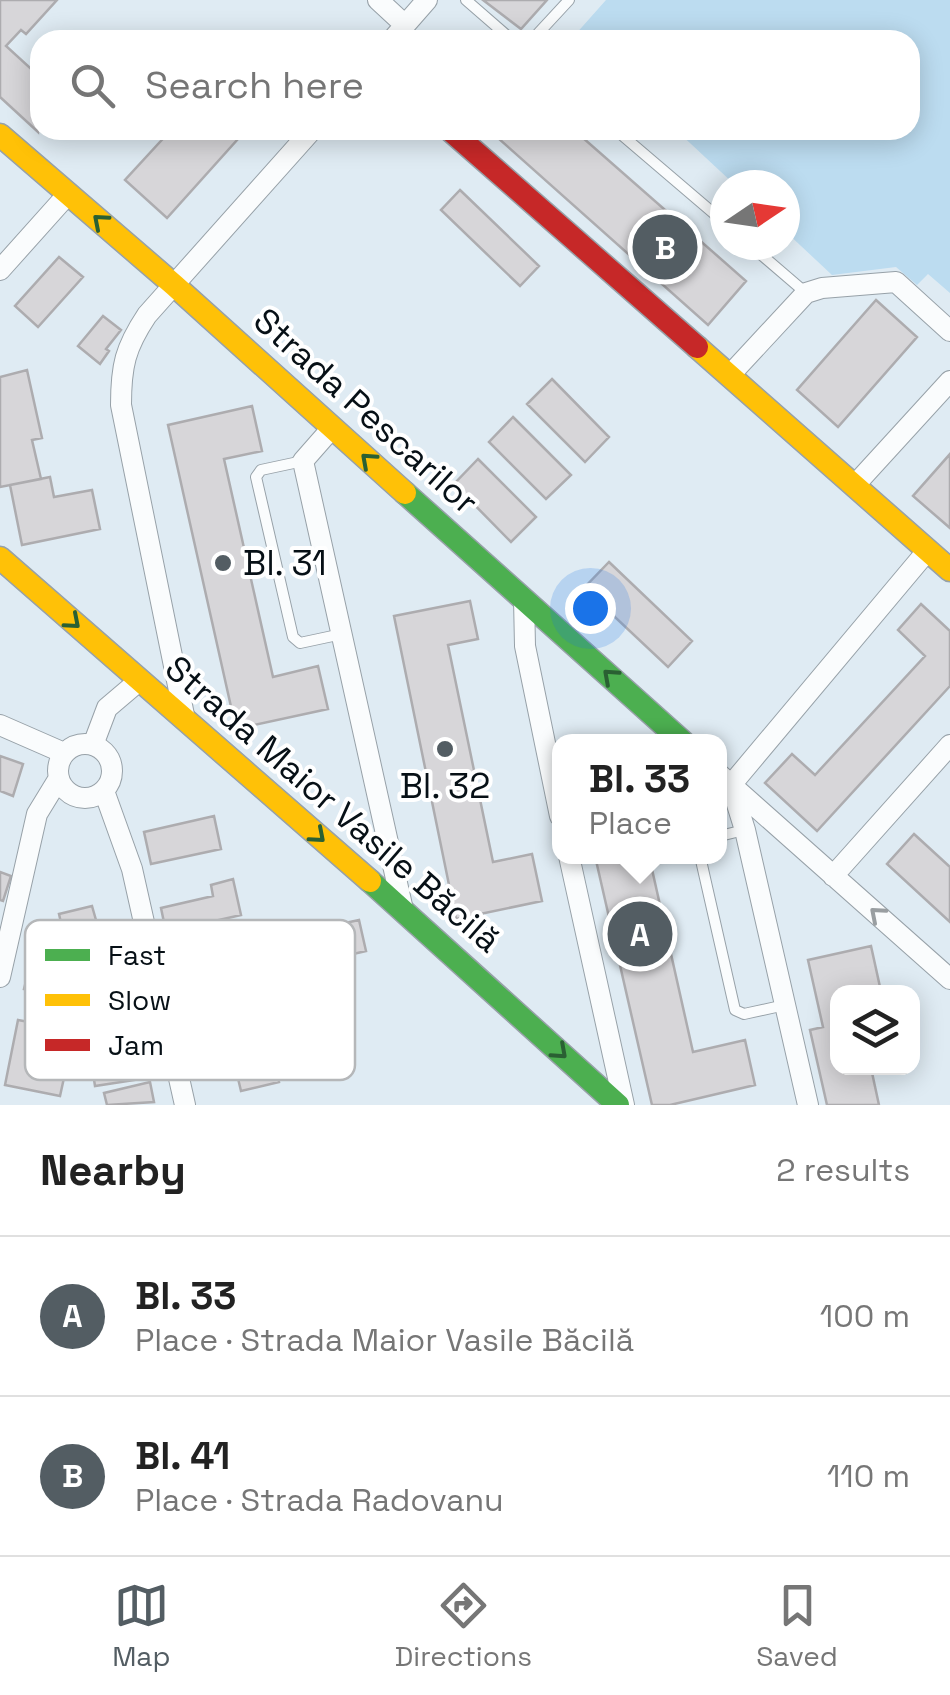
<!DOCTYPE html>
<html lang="en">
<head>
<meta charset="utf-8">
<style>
  body { margin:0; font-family:"Space Grotesk",sans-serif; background:#f2f2f2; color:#222 }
  .controls { position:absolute; right:30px; bottom:30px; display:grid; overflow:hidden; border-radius:20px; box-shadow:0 5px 25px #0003 }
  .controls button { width:90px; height:90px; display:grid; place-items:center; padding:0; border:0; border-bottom:2px solid #e0e0e0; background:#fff; color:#222; font:50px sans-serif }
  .compass { position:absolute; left:710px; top:170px; width:90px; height:90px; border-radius:50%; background:#fff; box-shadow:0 5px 25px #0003; rotate:77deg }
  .you { position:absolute; left:590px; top:608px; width:35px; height:35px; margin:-25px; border:8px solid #fff; border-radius:50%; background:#1a73e8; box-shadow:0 0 0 15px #1a73e833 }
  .badge { display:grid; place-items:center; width:65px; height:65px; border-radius:50%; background:#535d63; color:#fff; font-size:32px; font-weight:700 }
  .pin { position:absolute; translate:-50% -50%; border:5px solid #fff; box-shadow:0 2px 10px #0006 }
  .popup { position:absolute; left:552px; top:734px; width:175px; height:130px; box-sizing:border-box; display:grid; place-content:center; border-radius:20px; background:#fff; filter:drop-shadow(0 2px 8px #0005); font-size:32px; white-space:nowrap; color:#767676 }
  .popup b { font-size:38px; color:#222 }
  .popup::after { content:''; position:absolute; left:50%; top:100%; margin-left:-20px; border:20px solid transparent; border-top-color:#fff }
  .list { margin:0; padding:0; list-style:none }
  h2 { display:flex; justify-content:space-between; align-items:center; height:130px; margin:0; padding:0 40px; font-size:42px }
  h2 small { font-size:32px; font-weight:400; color:#767676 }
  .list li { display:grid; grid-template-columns:65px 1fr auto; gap:30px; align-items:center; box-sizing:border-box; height:160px; padding:0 40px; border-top:2px solid #e0e0e0 }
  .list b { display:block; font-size:38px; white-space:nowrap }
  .list p { margin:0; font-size:32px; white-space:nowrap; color:#767676 }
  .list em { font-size:32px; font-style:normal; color:#767676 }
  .icon { flex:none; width:55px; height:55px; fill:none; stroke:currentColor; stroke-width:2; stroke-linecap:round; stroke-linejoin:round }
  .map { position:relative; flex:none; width:950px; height:1105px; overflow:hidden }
  .search { position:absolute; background:#fff; box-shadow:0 5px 25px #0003; left:30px; right:30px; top:30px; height:110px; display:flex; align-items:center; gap:25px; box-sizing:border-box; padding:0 35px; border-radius:30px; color:#767676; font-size:38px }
  .sheet { height:450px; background:#fff }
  nav { display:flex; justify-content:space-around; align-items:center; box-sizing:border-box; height:140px; border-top:2px solid #e0e0e0; background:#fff; font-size:28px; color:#767676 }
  nav a { display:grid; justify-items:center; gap:5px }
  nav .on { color:#535d63 }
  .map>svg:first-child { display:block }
</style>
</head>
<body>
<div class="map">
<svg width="950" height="1105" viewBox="0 0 950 1105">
  <rect width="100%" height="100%" fill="#dfebf3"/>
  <path fill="#bcdcf0" d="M606,0H950V293L928,274L917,285L896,267L832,275L785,231V185H735L676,130H910V40H578L574,36Z"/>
  <path fill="#d7d6d9" stroke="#adacaf" stroke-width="2.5" d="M0,0H57L26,34L21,30L6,46L40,77L38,132L0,97Z
    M483,0H547L521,29Z
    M171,130H246L167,218L125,180Z
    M489,130H574L746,281L708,325Z
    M460,190L539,266L520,286L441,210Z
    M59,257L83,277L38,327L15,306Z
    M876,300L917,337L838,427L797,390Z
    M103,316L121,330L106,349L109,351L100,364L78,346Z
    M27,370L42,438L32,440L41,479L0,487V377Z
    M552,379L609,437L585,462L527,404Z
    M252,406L262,451L224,459L273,677L318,666L328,709L236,729L168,425Z
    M513,417L571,475L546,499L489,442Z
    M950,454V528L913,496Z
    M478,459L536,517L511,542L454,484Z
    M50,477L54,497L92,490L100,529L22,545L10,485Z
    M609,562L692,641L668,667L584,588Z
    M470,601L478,639L448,645L493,862L532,854L542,901L456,919L394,616Z
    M921,604L950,631V686L817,831L765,783L792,754L815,775L925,656L898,630Z
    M0,756L23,764L13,796L0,791Z
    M214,816L221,849L151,864L144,832Z
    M914,834L950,867V922L887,864Z
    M595,856H649L693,1052L745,1040L755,1085L670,1105H652Z
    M0,872L11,876L3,901L0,900Z
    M233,879L241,915L166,932L161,908L213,896L211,885Z
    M92,906L98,927L64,936L59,914Z
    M359,920L366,951L310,964L303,932Z
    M225,929L229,947L184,956L180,939Z
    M244,945L247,960L199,970V966L190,968L187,958Z
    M113,946L117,967L99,971L95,949Z
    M871,946L880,987L838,992V1068H871L879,1105H827L810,1030L823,1027L808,960Z
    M30,965L73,975L67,999L24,989Z
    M121,973L127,1002L92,1009L86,980Z
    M119,1009L127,1050L96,1056L88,1015Z
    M18,1020L62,1028L57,1053L69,1055L60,1096L5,1085Z
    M151,1027L154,1045L127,1050L123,1032Z
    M224,1031L229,1051L198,1058L193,1038Z
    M137,1052L141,1079L95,1086L91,1060Z
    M275,1061L279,1082L241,1091L236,1070Z
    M150,1082L154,1102L107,1105L104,1093Z"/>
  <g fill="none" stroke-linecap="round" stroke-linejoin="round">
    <defs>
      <path id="lane" d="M466,0L512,40
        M532,40L569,0
        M616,130L725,223
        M750,245L806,293
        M303,461L261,470L256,477L293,637L300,643L342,634
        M720,836L744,830
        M700,856L735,1010L744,1014L785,1005"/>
      <path id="street" d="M378,0L405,25
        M392,40L427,0
        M0,270L68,194
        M729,376L806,293L822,288L896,282L950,331
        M332,428L303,461L403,910
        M854,486L950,381
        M524,599L525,646L560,816
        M185,720L121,405C121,366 125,348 147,315L312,130
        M0,725L64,753
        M58 771a27 27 0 1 1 54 0a27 27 0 1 1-54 0Z
        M93,745L107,708L140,680
        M720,775L950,979
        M104,791L132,869L185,1105
        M569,856L624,1105
        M833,876L950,745
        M0,977L37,814L59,778
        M808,1105L745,830L731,785L928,550"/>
      <path id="fast" d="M405,493L683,742
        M370,881L618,1105"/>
      <path id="slow" d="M0,135L174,285L405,493
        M697,347L950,570
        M0,558L370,881"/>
      <path id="jam" d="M450,130L697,347"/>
    </defs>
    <use href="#lane" stroke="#97a1a8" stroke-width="12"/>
    <use href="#street" stroke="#97a1a8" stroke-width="22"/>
    <use href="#fast" stroke="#97a1a8" stroke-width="25"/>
    <use href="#slow" stroke="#97a1a8" stroke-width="25"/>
    <use href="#jam" stroke="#97a1a8" stroke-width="25"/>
    <use href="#lane" stroke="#fafcfd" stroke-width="10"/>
    <use href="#street" stroke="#fafcfd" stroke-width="20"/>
    <use href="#fast" stroke="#4caf50" stroke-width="22"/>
    <use href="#slow" stroke="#ffc107" stroke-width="22"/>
    <use href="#jam" stroke="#c62828" stroke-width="22"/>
  </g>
  <defs><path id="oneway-chevron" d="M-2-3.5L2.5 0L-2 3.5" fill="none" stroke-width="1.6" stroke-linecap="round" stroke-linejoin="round" transform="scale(2.5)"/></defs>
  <g stroke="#2a6033">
    <use href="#oneway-chevron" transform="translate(100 221) rotate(-139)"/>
    <use href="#oneway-chevron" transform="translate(368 460) rotate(-138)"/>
    <use href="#oneway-chevron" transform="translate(73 622) rotate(41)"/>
    <use href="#oneway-chevron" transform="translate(610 676) rotate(-138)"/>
    <use href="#oneway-chevron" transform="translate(318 836) rotate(41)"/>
    <use href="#oneway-chevron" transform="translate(560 1052) rotate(42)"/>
  </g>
  <use stroke="#999ea1" href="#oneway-chevron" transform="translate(877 914) rotate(-139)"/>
  <g fill="#535d63" stroke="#fff" stroke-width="4">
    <circle cx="223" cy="563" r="10"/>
    <circle cx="445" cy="749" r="10"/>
  </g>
  <g text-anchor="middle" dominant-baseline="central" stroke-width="8" stroke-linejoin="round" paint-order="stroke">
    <g font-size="35" fill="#071016" stroke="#fff">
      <text transform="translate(366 411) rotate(42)">Strada Pescarilor</text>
      <text transform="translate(333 804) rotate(41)">Strada Maior Vasile Băcilă</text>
    </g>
    <g font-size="35" fill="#071016" stroke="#fff" text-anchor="start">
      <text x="243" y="563">Bl. 31</text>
      <text x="445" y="786" text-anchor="middle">Bl. 32</text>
    </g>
  </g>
  <rect x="25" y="920" width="330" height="160" rx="15" fill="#fff" stroke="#b5b7b9" stroke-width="2.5"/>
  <rect x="45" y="949" width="45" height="12" fill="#4caf50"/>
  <rect x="45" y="994" width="45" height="12" fill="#ffc107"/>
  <rect x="45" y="1039" width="45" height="12" fill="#c62828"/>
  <g font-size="28" fill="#071016">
    <text x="108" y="965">Fast</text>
    <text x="108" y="1010">Slow</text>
    <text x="108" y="1055">Jam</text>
  </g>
</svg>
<div class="controls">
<button><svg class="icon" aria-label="layers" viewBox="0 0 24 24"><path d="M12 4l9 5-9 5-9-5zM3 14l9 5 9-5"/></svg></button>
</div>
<svg class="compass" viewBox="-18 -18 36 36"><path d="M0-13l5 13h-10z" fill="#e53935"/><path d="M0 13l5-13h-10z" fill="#767676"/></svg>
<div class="you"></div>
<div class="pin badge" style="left:640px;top:934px">A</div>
<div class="popup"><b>Bl. 33</b>Place</div>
<div class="pin badge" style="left:665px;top:247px">B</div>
<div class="search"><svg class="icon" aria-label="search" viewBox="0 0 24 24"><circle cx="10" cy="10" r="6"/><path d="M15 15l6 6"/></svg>Search here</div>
</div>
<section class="sheet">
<h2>Nearby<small>2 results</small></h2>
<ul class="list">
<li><span class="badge">A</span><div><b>Bl. 33</b><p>Place · Strada Maior Vasile Băcilă</p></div><em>100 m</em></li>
<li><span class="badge">B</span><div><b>Bl. 41</b><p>Place · Strada Radovanu</p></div><em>110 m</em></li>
</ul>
</section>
<nav>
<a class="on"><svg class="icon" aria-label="map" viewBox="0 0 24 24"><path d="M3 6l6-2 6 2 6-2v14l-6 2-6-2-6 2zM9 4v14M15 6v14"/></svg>Map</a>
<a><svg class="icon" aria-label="directions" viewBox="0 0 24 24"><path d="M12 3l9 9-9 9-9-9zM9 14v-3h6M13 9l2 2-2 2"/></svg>Directions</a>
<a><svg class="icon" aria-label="saved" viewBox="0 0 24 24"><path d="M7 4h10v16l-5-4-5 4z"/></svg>Saved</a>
</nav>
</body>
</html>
